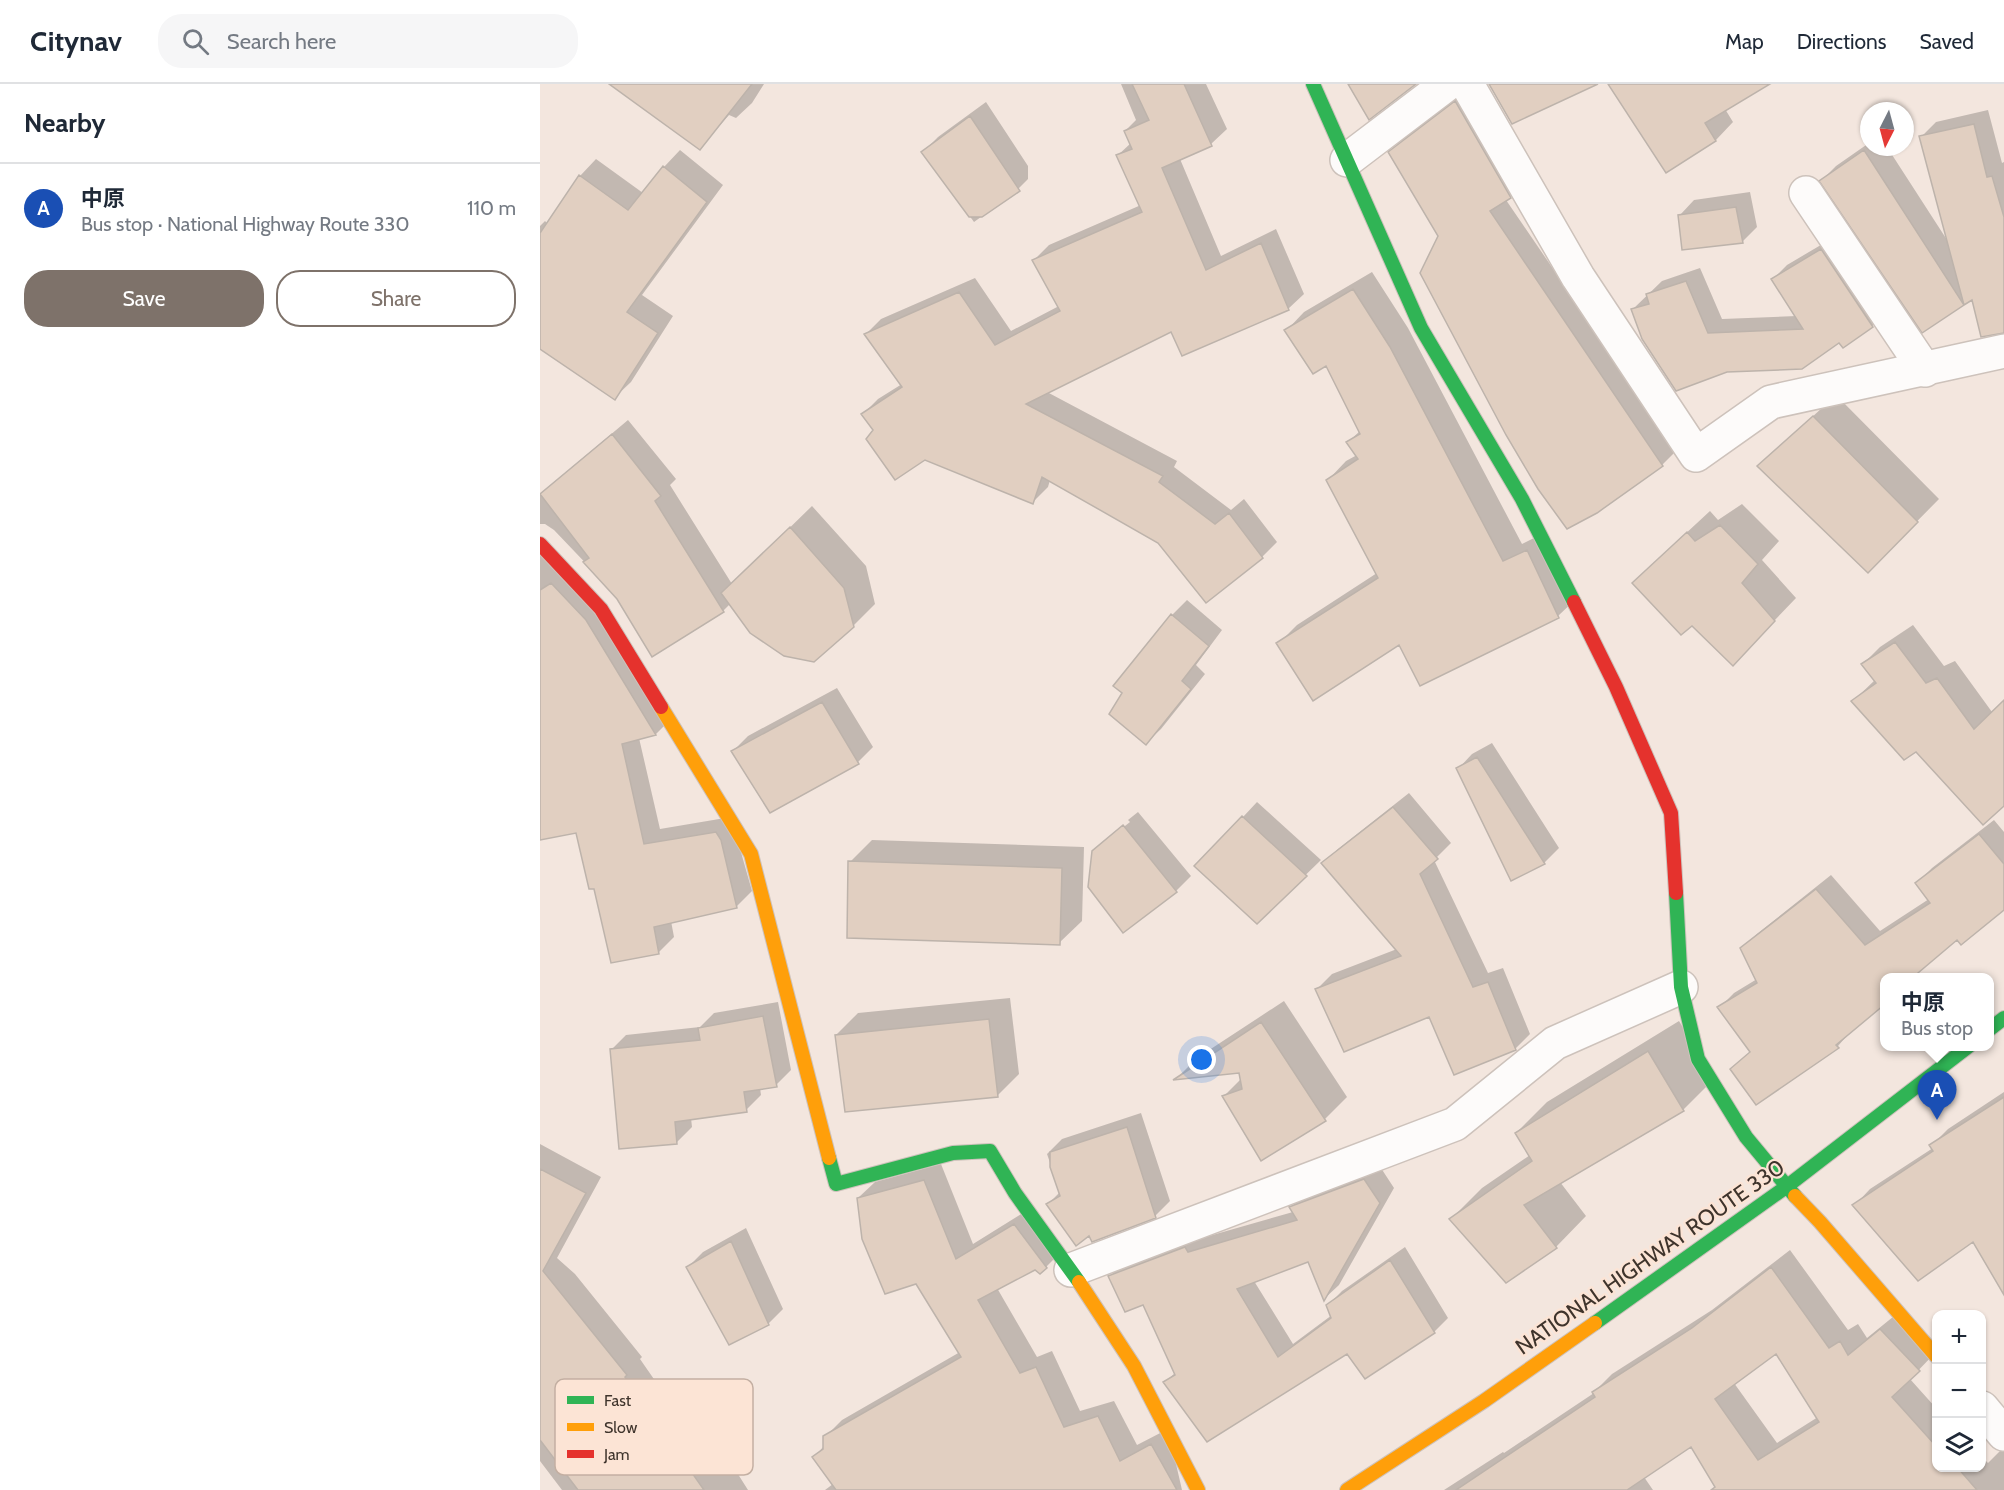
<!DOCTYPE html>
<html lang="en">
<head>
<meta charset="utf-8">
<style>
  body { margin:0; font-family:Cabin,"Noto Sans JP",sans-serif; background:#f6f6f7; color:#1f2937 }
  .controls { position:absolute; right:18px; bottom:18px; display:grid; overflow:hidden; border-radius:12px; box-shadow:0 2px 4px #0004 }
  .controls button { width:54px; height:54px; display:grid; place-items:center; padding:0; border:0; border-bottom:2px solid #e0e1e3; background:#fff; color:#1f2937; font:30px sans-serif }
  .compass { position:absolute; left:1320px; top:18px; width:54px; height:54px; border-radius:50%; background:#fff; box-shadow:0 2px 4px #0004; rotate:186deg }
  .you { position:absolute; left:662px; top:976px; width:21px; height:21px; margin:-15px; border:4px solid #fff; border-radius:50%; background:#1a73e8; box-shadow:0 0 0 9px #1a73e833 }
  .badge { display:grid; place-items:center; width:39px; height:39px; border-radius:50%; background:#7e726a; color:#fff; font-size:20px; font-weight:700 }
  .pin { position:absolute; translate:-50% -50px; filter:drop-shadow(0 2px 3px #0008) }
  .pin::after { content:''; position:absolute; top:32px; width:21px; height:18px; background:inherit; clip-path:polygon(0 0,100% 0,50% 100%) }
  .popup { position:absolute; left:1340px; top:889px; width:114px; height:78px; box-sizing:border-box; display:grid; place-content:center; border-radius:12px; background:#fff; filter:drop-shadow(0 2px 4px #0005); font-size:20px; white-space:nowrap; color:#747a83 }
  .popup b { font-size:22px; color:#1f2937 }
  .popup::after { content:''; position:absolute; left:50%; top:100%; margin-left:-12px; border:12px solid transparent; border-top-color:#fff }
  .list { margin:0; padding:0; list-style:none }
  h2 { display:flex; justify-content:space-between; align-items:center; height:78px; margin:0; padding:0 24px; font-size:26px }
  h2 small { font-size:20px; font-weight:400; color:#747a83 }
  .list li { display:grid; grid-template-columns:39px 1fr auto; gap:18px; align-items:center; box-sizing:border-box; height:90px; padding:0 24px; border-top:2px solid #e0e1e3 }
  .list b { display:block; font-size:22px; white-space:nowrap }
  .list p { margin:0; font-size:20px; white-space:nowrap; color:#747a83 }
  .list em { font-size:20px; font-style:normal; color:#747a83 }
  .actions { display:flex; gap:12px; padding:18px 24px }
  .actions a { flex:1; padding:14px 0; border:2px solid #7e726a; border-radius:24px; text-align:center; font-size:21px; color:#7e726a }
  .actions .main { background:#7e726a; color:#fff }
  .icon { flex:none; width:33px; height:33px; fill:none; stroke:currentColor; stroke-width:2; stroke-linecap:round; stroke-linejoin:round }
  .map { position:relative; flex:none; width:1464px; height:1406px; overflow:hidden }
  header { display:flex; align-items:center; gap:36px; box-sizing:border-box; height:84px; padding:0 30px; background:#fff; border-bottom:2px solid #e0e1e3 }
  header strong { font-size:28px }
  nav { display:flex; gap:33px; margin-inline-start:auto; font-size:21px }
  .search { width:420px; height:54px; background:#f6f6f7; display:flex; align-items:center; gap:15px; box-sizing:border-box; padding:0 21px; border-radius:24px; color:#747a83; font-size:22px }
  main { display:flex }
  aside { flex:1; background:#fff }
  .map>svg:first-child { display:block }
</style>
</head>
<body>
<header>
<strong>Citynav</strong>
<div class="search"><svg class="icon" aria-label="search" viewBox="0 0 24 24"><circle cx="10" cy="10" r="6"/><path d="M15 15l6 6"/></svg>Search here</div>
<nav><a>Map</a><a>Directions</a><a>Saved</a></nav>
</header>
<main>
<aside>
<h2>Nearby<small></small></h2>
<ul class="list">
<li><span class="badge" style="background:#1a4fb4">A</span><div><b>中原</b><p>Bus stop · National Highway Route 330</p></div><em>110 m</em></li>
</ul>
<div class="actions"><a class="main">Save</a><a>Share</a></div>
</aside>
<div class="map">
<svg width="1464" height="1406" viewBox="0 0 1464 1406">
  <rect width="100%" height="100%" fill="#f3e6de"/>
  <path fill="#0003" fill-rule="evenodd" d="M109,0H224L212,19L196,34L189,31L160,64Z
    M581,0H666L687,45L671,60L640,75L681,172L736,145L764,210L748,225L631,246L507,308L637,377L634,383L691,426L704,415L737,458L722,473L619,458L510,396L508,403L492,419L335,346L323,330L338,315L362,300L326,250L341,235L435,194L471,247L519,222L494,176L509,161L601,121L577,72L591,59L585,47L596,36Z
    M1070,0H1227L1185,25L1193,38L1176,56L1127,87Z
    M917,14L985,98L966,116L1137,366L1122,381L900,152L850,68L865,53Z
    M446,18L488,82V95L473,110L434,138L383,68L398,53Z
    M1448,26L1462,79L1464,78V230L1433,213L1423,220L1281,97L1296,82L1329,59V63H1347L1409,159L1381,53L1396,38Z
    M140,66L183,101L102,211L133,232L91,298L74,314L0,265V142L5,137L8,140L40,92L56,75L103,109L124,83Z
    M1210,108L1217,143L1202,158L1140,131L1154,116Z
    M1296,152L1347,228L1332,242L1303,262L1299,257L1261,284L1093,225L1122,197L1160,184L1182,235L1257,232L1233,195L1247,181Z
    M832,188L868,244L982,460L1006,448L1037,514L1018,532L880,600L859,559L738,560L757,541L837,489L788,396L806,377L817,371L808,358L820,347L786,280L746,247L764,228Z
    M1296,311L1399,415L1328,487L1219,382Z
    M88,336L136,395L130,401L192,500L272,422L326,482L335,520L313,542L191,519L183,527L76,511L14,446L5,440H0V410Z
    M1202,420L1239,457L1222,476L1256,514L1193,580L1152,540L1116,477L1170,427L1178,436Z
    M0,454L131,635L116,650L99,654L120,745L191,733L212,807L196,823L131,837L134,853L118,869L0,585Z
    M647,516L682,546L656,581L665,590L621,645L606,659L584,609L575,602L632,531Z
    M1373,541L1404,582L1415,577L1452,628L1464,617V720L1376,666L1313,617L1335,596L1323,580L1340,563Z
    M297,604L333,663L318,678L230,727L193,667L208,652Z
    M952,659L1019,764L1004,779L918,685L932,670Z
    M869,709L911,759L894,776L948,889L963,884L990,950L975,965L890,931L777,905L792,890L857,865L784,779L798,765Z
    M717,718L781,776L717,838L703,733Z
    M598,728L651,792L636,807L553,768L566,755V757L590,738L588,736Z
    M1454,736L1464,748V824L1418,854L1344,894V919L1311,947L1298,962L1217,1019L1192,985L1211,967L1179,924L1194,909L1217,895L1202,865L1217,850L1291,791L1340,847L1389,815L1377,799L1392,784Z
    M332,756L544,763L542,837L519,859L310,778Z
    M470,914L479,990L457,1012L296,951L318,929Z
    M744,917L807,1013L785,1035L722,1075L684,1012L701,995L700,988L637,994L657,974Z
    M238,918L251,986L236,1001L220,1004L221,1011L206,1026L151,1034L152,1043L137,1058L71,966L86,951L160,943L174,929Z
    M1139,937L1174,995L1143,1026L1020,1098L1046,1132L1016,1163L911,1135L942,1104L990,1071L976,1049L1007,1018Z
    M1464,1008V1208L1433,1156L1314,1122L1330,1105L1393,1064L1391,1062L1408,1045Z
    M601,1029L630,1117L615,1132L508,1120L520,1108L507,1070L522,1055Z
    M0,1060L61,1093L17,1174L35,1190L102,1273L100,1275L170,1376L184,1368L208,1406H22L0,1377Z
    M401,1080L433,1160L491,1124L522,1167L506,1183L496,1184L457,1204L497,1273L512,1267L540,1327L574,1317L597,1361L628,1345L642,1406H285L293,1400L274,1373L284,1362L285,1353L302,1336L420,1268L376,1198L318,1114L335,1098Z
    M839,1081L854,1104L799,1201L785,1214L769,1176L714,1197L753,1260L792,1231L788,1221L802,1207L865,1163L908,1234L894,1248L807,1268L625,1298L635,1289L604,1219L570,1192L584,1178L660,1149L662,1154L753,1128L751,1123L765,1109Z
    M206,1144L243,1225L228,1240L190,1259L148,1183L163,1168Z
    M1250,1166L1308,1246L1318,1240L1327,1254L1359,1228L1396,1268L1370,1295L1396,1324V1384H1442V1373L1448,1379L1464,1363V1406H1179L1151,1361L1104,1393L1113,1406H904L963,1368L964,1369L1054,1309V1308L1072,1290L1172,1226ZM1236,1268L1278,1333L1237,1359L1194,1299Z"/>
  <path fill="#e1cfc1" stroke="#bdb3ab" stroke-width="1.5" fill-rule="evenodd" d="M69,0H212L160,66Z
    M592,0H644L672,62L622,84L666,186L721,159L749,226L642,272L631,248L486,320L623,392L619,398L675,440L689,429L723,474L666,519L618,459L502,393L493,420L385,376L355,396L326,355L333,346L321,330L362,303L324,250L419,208L455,261L520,227L492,176L602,128L576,71L592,65L584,47L609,36Z
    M808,0H876L829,36Z
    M949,0H1058L972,40Z
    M1068,0H1230L1165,39L1176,57L1126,89Z
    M915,17L971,114L950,127L1123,382L1057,429L1027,445L998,405L966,351L880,189L898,152L848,68Z
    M430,32L480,107L442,133H429L381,68Z
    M1434,40L1447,93L1452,92L1464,133V249L1441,253L1432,216L1424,221L1379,52Z
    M1324,66L1424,221L1382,249L1279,97Z
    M123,82L167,118L87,228L118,249L75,316L0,265V149L39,91L88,126Z
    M1196,123L1203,159L1142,166L1138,131Z
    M1281,165L1333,243L1303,264L1299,259L1262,285L1187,288L1136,307L1102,255L1091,225L1109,220L1106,210L1146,197L1168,249L1263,245L1231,195Z
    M813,205L850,263L963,477L987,466L1019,534L880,602L859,561L773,617L736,559L838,494L786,396L818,375L806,358L820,350L786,282L773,290L744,246Z
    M1273,332L1378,438L1328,489L1217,382Z
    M72,350L121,412L115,417L184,528L112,573L77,515L43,478L49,474L0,410Z
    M1180,441L1218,480L1202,499L1235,537L1193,582L1152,542L1141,551L1092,499L1147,448L1155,457Z
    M250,443L304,504L314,543L274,578L244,572L210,549L181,509Z
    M11,499L46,536L116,651L82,660L104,760L176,748L181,756L197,824L114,843L119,870L71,879L54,805H49L36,749L0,756V506Z
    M631,530L669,562L642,597L651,605L606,661L569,630L582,609L573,602Z
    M1355,558L1386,599L1397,594L1434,645L1464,616V722L1443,741L1376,668L1364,676L1311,617L1336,599L1321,580Z
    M282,618L319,680L230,729L191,667Z
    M937,673L1005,780L971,797L916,684Z
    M853,723L898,775L880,790L933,903L948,898L976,966L914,991L889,933L804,968L775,905L861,872L781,779Z
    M702,732L767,792L717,840L654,782Z
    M583,741L637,808L583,849L548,803L552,767Z
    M1439,750L1464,780V826L1421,861L1417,856L1372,894H1344V921L1296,961L1299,964L1216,1021L1190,985L1210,968L1177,923L1217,899L1200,864L1276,805L1325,861L1390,819L1375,799Z
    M308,777L522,784L520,861L307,854Z
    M223,932L237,1003L204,1008L207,1028L135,1038L137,1060L79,1065L70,965L160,956L158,944Z
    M449,935L458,1013L305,1028L295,951Z
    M721,938L786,1037L721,1077L682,1012L702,1005L699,989L633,996Z
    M1108,967L1144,1027L984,1121L1017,1164L966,1199L909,1135L992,1077L975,1049Z
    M1464,1013V1211L1433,1158L1378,1197L1312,1121L1393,1067L1389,1061Z
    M587,1043L616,1134L552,1158L549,1152L536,1162L506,1120L520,1112L510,1083V1068Z
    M0,1085L46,1109L3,1187L87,1291L85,1293L164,1406H38L0,1356Z
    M824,1095L840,1119L784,1217L768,1178L697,1205L738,1273L791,1234L786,1221L850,1176L895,1249L825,1295L807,1270L667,1358L623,1298L635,1291L603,1221L585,1228L568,1192L645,1163L648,1168L757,1136L749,1123Z
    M384,1096L416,1175L474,1140L507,1184L500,1190L495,1186L438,1216L480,1289L496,1283L524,1343L558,1332L580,1377L611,1360L637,1406H296L272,1373L283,1365V1352L421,1273L376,1200L345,1210L322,1155L317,1114Z
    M191,1157L229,1241L189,1261L146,1183Z
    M1231,1183L1289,1264L1300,1257L1308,1271L1340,1245L1380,1287L1352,1313L1396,1362V1383H1417L1437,1406H1171L1175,1403L1151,1363L1087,1406H916L1055,1313L1052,1308L1152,1244ZM1236,1270L1279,1338L1218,1376L1175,1315Z"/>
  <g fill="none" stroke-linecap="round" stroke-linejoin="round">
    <defs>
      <path id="street" d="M927,0L1038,193L1156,371L1231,318L1464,267
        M807,76L907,0
        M1266,109L1385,286
        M531,1186L915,1040L1015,959L1141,903
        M1442,1324L1464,1350"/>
      <path id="fast" d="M773,0L881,244L982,415L1034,518
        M1136,809L1141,903L1158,975L1206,1053L1255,1112
        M1450,945L1464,934
        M289,1074L296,1100L413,1069L450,1067L475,1109L539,1198
        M1055,1239L1246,1103L1429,962"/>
      <path id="slow" d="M121,623L211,770L289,1074
        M1255,1112L1280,1138L1396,1272
        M539,1198L594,1282L658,1406
        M807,1406L944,1317L1055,1239"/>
      <path id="jam" d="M0,460L61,525L121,623
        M1034,518L1076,603L1131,729L1136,809"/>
    </defs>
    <use href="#street" stroke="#cdc2bb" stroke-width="36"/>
    <use href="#fast" stroke="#cdc2bb" stroke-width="16"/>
    <use href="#slow" stroke="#cdc2bb" stroke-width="16"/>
    <use href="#jam" stroke="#cdc2bb" stroke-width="16"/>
    <use href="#street" stroke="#fdfbfa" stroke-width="33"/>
    <use href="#fast" stroke="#30b455" stroke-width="14"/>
    <use href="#slow" stroke="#ff9f0a" stroke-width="14"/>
    <use href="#jam" stroke="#e5322d" stroke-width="14"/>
  </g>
  <g text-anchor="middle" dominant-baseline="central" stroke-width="4.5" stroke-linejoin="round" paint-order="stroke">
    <g font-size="22" fill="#3f342c" stroke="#fce4d5">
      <text transform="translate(1110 1173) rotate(-35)">NATIONAL HIGHWAY ROUTE 330</text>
    </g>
  </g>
  <rect x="15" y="1295" width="198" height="96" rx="9" fill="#fce4d5" stroke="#c3afa2" stroke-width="1.5"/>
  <rect x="27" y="1312" width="27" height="8" fill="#30b455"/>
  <rect x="27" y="1339" width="27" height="8" fill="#ff9f0a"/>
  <rect x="27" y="1366" width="27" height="8" fill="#e5322d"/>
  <g font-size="16" fill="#3f342c">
    <text x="64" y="1322">Fast</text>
    <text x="64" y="1349">Slow</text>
    <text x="64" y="1376">Jam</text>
  </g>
</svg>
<div class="controls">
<button>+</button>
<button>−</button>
<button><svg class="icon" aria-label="layers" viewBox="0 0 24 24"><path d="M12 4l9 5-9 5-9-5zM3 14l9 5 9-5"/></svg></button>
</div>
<svg class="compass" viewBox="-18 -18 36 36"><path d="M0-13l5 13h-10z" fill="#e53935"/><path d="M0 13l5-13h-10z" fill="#747a83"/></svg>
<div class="you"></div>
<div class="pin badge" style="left:1397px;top:1036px;background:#1a4fb4">A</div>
<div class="popup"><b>中原</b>Bus stop</div>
</div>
</main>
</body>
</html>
